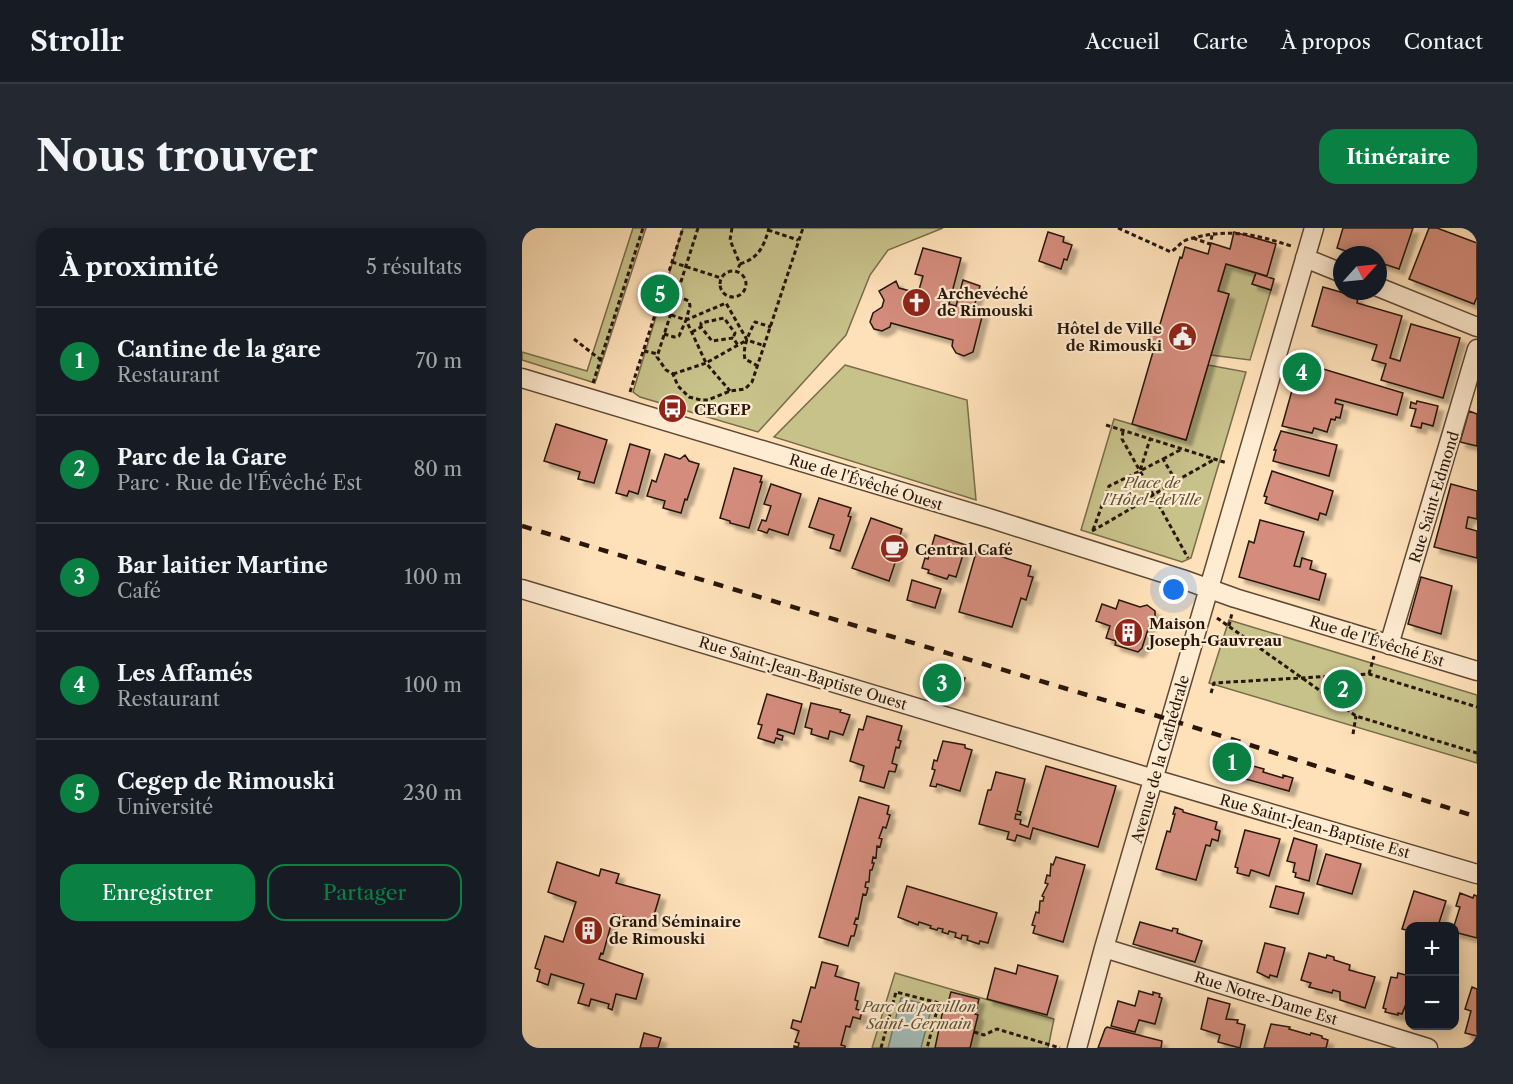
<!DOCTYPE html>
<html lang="fr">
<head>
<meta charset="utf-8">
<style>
  body { margin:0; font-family:"Libre Caslon Text",serif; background:#242831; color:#f1f3f6 }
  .controls { position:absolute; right:18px; bottom:18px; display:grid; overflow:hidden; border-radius:12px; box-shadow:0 3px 15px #0003 }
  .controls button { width:54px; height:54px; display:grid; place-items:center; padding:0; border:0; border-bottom:2px solid #363941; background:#171b24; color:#f1f3f6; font:30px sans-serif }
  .compass { position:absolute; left:811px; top:18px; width:54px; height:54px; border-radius:50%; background:#171b24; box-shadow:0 3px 15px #0003; rotate:63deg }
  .you { position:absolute; left:652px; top:362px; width:21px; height:21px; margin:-15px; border:4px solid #fff; border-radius:50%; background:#1a73e8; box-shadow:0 0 0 9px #1a73e833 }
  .badge { display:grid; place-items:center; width:39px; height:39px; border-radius:50%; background:#0b8043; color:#fff; font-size:20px; font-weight:700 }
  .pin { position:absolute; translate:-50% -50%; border:3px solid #fff; box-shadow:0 2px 6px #0006 }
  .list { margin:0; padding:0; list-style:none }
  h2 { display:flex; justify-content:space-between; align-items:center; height:78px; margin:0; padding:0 24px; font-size:26px }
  h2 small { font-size:20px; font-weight:400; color:#9ea1a6 }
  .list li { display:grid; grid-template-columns:39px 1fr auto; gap:18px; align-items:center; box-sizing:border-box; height:108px; padding:0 24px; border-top:2px solid #363941 }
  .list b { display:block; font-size:22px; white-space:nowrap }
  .list p { margin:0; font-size:20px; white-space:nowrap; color:#9ea1a6 }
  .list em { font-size:20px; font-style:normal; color:#9ea1a6 }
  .actions { display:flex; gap:12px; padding:18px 24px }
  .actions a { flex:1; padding:14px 0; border:2px solid #0b8043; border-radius:18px; text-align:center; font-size:21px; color:#0b8043 }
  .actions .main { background:#0b8043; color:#fff }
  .map { position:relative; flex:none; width:955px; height:820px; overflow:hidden; border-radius:18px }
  header { display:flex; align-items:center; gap:36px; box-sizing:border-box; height:84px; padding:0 30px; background:#171b24; border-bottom:2px solid #363941 }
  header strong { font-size:28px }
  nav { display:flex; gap:33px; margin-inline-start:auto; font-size:21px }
  .intro { display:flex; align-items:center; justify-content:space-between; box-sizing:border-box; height:144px; padding:0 36px }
  h1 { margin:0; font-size:42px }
  .button { padding:15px 27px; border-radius:18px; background:#0b8043; color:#fff; font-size:21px; font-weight:700 }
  main { display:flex; gap:36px; padding:0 36px }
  aside { flex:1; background:#171b24; border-radius:18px; box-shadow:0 3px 15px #0003 }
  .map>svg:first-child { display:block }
</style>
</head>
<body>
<header>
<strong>Strollr</strong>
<nav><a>Accueil</a><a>Carte</a><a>À propos</a><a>Contact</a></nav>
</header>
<div class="intro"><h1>Nous trouver</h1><a class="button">Itinéraire</a></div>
<main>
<aside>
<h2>À proximité<small>5 résultats</small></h2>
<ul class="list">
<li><span class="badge">1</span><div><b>Cantine de la gare</b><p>Restaurant</p></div><em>70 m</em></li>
<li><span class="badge">2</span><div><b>Parc de la Gare</b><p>Parc · Rue de l'Évêché Est</p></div><em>80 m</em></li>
<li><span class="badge">3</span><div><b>Bar laitier Martine</b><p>Café</p></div><em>100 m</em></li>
<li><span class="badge">4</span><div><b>Les Affamés</b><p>Restaurant</p></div><em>100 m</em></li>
<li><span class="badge">5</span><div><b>Cegep de Rimouski</b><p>Université</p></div><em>230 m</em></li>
</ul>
<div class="actions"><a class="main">Enregistrer</a><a>Partager</a></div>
</aside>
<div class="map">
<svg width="955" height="820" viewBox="0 0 955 820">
  <defs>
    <filter id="shadow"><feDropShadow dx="5.5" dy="5.5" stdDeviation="1.5" flood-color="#0004"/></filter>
  </defs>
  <rect width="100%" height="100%" fill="#ffe1b9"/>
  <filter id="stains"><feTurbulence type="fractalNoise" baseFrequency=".00333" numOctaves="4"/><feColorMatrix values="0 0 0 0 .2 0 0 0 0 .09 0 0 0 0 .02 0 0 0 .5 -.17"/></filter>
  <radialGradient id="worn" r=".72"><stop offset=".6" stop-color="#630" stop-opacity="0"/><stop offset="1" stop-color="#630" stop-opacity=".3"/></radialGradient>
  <path fill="#c7c18a" stroke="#786c4a" stroke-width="1.5" d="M111,0H124L73,155L0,132V124L65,143Z
    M161,0H421L366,22L348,47L324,107L236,204L118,169L111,164Z
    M704,36L734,45L730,56L749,62L728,132L689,127L707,66L696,63Z
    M323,137L445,172L454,272L252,209Z
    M686,137L724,144L669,330L660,334L559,302L592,191L664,212Z
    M707,392L955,467V535L687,455Z
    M373,745L532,791L526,820H350Z"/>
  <path fill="#a2bcb7" stroke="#717a71" stroke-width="1.5" d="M379,770L410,778L399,820H366Z"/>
  <path fill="#d48c7b" stroke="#281609" stroke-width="1.5" filter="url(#shadow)" d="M821,0H891L877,41L856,34V27H835L815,20Z
    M907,0H915L955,15V69L952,76L887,51Z
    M526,4L542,9L541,14L550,17L545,32L542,31L539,41L517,33Z
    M712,4L754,16L745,48L704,36L696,63L707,66L664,212L610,196L633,117L626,115L631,101L636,103L658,29L660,30L663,19L686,26L689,15L708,21Z
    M401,20L439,30L427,76L434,78L441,52L458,58L451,82L461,85L451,124L442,128L434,125L430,118L431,112L369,95L368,99L360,103L352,101L348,94L351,85L360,79L362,72L357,63L374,53L377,60L396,65L401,48L393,46Z
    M734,45L752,51L749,62L730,56Z
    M801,59L836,69L835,75L880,88L868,130L878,133L889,96L938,110L921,170L859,152L864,136L850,132L855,117L790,98Z
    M778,134L881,165L875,187L814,171L813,175L821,177L818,190L814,189L813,192L809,191L805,204L792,200L790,205L760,198Z
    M895,173L916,178L911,198L900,195L899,200L889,198L894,181L888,180L889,174L894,176Z
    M947,183L955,186V218L938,214Z
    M34,196L85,212L72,255L56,251L58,244L22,233Z
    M759,203L815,217L807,248L751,233L754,222H752Z
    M108,216L128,222L116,266L107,263L105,268L94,265Z
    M143,226L158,231L163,227L167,233L177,236L165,272L163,271L159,285L141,280L143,273L125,268L130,252L134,254Z
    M212,240L240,248L238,254H240L227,300L208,295V293L198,290Z
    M750,243L811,263L804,287L798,285L796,292L743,275L745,269L742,268Z
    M249,256L279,266L266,307L247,301L245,305L236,302L240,292L244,293L249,278L242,276Z
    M929,256L955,263V291L946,289L944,300L955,303V330L912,319Z
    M297,270L329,280L326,288L329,289L318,323L308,320L312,307L287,299Z
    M349,290L380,301L372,325L376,326L367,353L330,340Z
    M738,292L782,304L772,338L778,339L780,330L790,333L788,341L804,346L797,372L717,349L727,313L732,315Z
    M413,307L444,317L434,349L427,347L425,351L406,345L407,342L400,340L403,330L406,331Z
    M455,321L509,338L506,348L511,349L504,372L499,370L490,399L437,384Z
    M899,349L930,358L919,406L886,396Z
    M390,352L419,361L413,380L385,372Z
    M597,372L618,379L625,377L633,383V391L628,395L620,420L616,424L593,417L594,413L584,410L588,398L574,393L580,376L594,381Z
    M409,436L424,441L423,445L443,450L439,463L404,453Z
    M245,466L280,476L272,506L256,501L255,506L261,508L260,512L254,510L252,515L236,510L240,497L236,496Z
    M289,475L319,482L318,484L328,487L321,507L308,503L306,511L289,506L290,501L283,499Z
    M345,488L380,498L376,512L379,513L377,520L374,519L370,535L375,537L373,544L367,543L362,560L338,553L342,538L328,533L337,501L341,502Z
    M421,513L443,517V520L450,522L438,563L415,556L414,559L408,558L413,542L410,541L412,532L415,533Z
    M713,533L742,541L741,544L761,550V547L771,550L767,563L709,547Z
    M524,538L594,558L576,619L511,600L508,611L495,607L493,613L485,611L487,604L457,596L466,562H469L474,544L503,551L495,583L499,584L498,587L494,586L493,591L499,592L498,596L506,599Z
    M337,569L367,578L365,586L368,587L364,600L361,599L357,610L360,611L358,619L355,618L354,630L351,629L350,635H352L350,642H348L347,654H344L343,659L346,660L344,667L341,666L336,691L334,690L332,696L335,697L332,708H329L326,718L297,709Z
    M653,579L661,582V584L695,594L693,601L698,603L696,613L690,611L688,618L684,617L674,652L634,641L645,603L648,604L653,586H651Z
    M723,602L758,611L747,648L729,642L727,648L715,645L716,640L713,639Z
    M772,610L795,617L787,653L773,649L774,645L771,644L773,635L765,633Z
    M804,626L839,636L830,666L795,656Z
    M534,629L563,637L541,714L511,705L513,698L510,697L514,684L517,685L518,673H521L522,669L520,668L526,656L523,655L525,647L528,648L529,636L531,637Z
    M35,634L77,648L79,641L97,646L94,655L138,667L129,697L92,686L81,726L79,725L77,731L121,746L114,771L94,766L90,782L86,780L87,776L69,771L67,778L56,775L62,756L29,746L26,757L15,753L18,742L13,740L23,708L41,714L54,674L26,664Z
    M385,658L475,685L466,715L458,713L457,716L445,712L446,708L440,707L439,711L433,709L434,705L427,703L426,706L420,704L421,701L416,700L415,702L408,700L409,698L397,694L396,697L376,689Z
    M754,658L782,665L776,686L748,679Z
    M892,663L924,673L916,698H888V703L880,701Z
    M938,665L951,670L952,667L955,668V710L932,704V698L938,679L934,678Z
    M618,694L650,703L651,700L656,701L655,705L680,713L673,734L611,716Z
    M743,715L763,720L755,749L748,747L747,750L735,744Z
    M787,725L804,730L805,727L812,729V732L828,737L827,742L853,749L843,780L818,772V764L811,762L810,765L787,759L789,755L779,752Z
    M300,734L316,738L313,748L337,755L333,772L336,773L334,781L340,783L338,791L331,789L328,799L324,798L319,817L323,818V820H272V818L276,819L277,815L273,814L277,803L269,800L271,792L279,794L289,759L293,760Z
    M496,737L536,748L525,787L465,771L473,740L494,746Z
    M876,745L888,748V766L880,786L876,785V787L863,784L864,781L861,780L869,749L875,750Z
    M950,759L955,761V808L943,805L949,783L943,781Z
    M617,763L631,767V764L638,766L637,769L640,770L633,796L617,792L613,804L589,798L596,773L613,778Z
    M429,764L457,771L453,786L456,787L448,820H413L422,777L425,778Z
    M686,770L708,776L704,791L716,792L715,795L723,797L718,820L696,814L698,807L679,801Z
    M749,796L768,799L767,801L788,807L789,805L800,808V810L806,812L804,820H742Z
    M585,799L640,813L639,820H576L583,801Z
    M122,805L139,810L136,820H118Z"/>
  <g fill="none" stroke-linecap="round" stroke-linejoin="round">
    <defs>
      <path id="minor" d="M783,30L820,45
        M856,59L955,99
        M0,150L470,291L660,351L713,370L955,443
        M0,361L632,551L955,646
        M867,417L955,121
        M582,720L906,820
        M555,820L582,720L792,0"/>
    </defs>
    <use href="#minor" stroke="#5e4935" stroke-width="21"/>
    <path stroke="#281609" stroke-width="3" stroke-dasharray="4.5 3" stroke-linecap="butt" d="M176,0L135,129L144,142L151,146L156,158L167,169L179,172H186L208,163L223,161L230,154L281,0
      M210,0L208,12L218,36L215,43
      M596,0L649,24C655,20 658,15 664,12C704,0 730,5 769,18
      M246,2L276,12
      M671,10L688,16L691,4
      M150,34L199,50
      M218,36C237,30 242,18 247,0
      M198 56a13 13 0 1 1 26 0a13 13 0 1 1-26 0Z
      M155,68L167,73L168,78L164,92
      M135,82L164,92L204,75L225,112L243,118
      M179,99V95L202,90L213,105L211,110
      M170,104L179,99L190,113L211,110L216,117
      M142,106L152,109L157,108L164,92L184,135L225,112
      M52,111L79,132
      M122,123L136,126
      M236,138L223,131C220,120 227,105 233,94L249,99
      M151,146L184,135L208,163
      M71,155L121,0
      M108,164L161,0
      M584,197L705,235
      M601,203L600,211L618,243
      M641,231L660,221
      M654,253L693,231
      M571,302L587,258L618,243L628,211
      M570,303C599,287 626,270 654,253L641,231L618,243L666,330
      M695,390L834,488L955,525
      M707,398L710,385
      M847,446L852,428
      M689,465L692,455L847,446L955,479
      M831,506L834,488
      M452,804L462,807L475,801L538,820
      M359,820L374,764L417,775L405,820"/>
    <use href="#minor" stroke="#ffecd2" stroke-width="18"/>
    <path stroke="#281609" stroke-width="4.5" stroke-dasharray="10 10" stroke-linecap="butt" d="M0,298L649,492L955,589"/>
  </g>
  <defs>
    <symbol id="church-disc" viewBox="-11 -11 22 22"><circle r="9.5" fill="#8f2418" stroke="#ffecd2"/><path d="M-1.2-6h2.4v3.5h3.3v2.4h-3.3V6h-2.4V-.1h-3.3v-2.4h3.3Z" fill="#fff"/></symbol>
    <symbol id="civic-disc" viewBox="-11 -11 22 22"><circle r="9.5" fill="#8f2418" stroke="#ffecd2"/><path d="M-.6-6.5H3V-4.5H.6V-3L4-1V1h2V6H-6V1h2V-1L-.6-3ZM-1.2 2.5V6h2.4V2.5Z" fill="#fff"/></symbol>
    <symbol id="bus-disc" viewBox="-11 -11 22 22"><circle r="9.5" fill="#8f2418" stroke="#ffecd2"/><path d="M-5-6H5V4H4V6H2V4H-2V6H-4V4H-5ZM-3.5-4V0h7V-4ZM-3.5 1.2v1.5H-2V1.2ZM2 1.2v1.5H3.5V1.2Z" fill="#fff"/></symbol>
    <symbol id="cafe-disc" viewBox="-11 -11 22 22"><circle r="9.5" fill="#8f2418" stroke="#ffecd2"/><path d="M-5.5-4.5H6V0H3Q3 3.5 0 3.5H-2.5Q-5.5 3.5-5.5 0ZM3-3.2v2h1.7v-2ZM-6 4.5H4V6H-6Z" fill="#fff"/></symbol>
    <symbol id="building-disc" viewBox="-11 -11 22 22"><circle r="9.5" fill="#8f2418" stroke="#ffecd2"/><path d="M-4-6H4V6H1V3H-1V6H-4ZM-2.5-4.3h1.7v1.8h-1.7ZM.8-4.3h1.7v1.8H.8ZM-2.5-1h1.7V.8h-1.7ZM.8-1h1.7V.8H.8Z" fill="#fff"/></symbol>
  </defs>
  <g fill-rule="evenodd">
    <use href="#church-disc" x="378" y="58" width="33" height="33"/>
    <use href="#civic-disc" x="644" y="92" width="33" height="33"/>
    <use href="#bus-disc" x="134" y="164" width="33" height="33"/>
    <use href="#cafe-disc" x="356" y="304" width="33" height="33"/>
    <use href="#building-disc" x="590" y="388" width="33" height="33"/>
    <use href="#building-disc" x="50" y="686" width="33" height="33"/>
  </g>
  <g text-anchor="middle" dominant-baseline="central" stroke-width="4.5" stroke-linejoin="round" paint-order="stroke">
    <g font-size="15" font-weight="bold" fill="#281609" stroke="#ffecd2" text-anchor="start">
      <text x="415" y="65">Archevéché<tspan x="415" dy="17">de Rimouski</tspan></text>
      <text x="640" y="100" text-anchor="end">Hôtel de Ville<tspan x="640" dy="17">de Rimouski</tspan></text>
      <text x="172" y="181">CEGEP</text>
      <text x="393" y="321">Central Café</text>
      <text x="627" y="395">Maison<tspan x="627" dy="17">Joseph-Gauvreau</tspan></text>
      <text x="87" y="693">Grand Séminaire<tspan x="87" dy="17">de Rimouski</tspan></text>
    </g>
    <g font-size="15" fill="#281609" stroke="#ffecd2">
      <text transform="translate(344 254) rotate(17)">Rue de l'Évêché Ouest</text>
      <text transform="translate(912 269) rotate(-73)">Rue Saint-Edmond</text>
      <text transform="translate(855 413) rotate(17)">Rue de l'Évêché Est</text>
      <text transform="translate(281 445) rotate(17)">Rue Saint-Jean-Baptiste Ouest</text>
      <text transform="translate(638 531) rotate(-74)">Avenue de la Cathédrale</text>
      <text transform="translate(793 598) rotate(16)">Rue Saint-Jean-Baptiste Est</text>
      <text transform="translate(744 770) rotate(17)">Rue Notre-Dame Est</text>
    </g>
    <g font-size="15" font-style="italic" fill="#605236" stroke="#ffecd2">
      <text x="630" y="254">Place de<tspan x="630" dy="17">l'Hôtel-deVille</tspan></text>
      <text x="397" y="778">Parc du pavillon<tspan x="397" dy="17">Saint-Germain</tspan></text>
    </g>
  </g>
  <rect width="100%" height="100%" filter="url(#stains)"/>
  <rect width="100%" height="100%" fill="url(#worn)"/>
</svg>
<div class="controls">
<button>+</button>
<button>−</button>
</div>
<svg class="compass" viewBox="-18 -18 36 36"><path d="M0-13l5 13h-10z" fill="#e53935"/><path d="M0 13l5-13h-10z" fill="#9ea1a6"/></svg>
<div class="you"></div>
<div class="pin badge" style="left:710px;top:534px">1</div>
<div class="pin badge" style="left:821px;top:461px">2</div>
<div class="pin badge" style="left:420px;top:455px">3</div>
<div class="pin badge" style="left:780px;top:144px">4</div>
<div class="pin badge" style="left:138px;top:66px">5</div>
</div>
</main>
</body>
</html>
